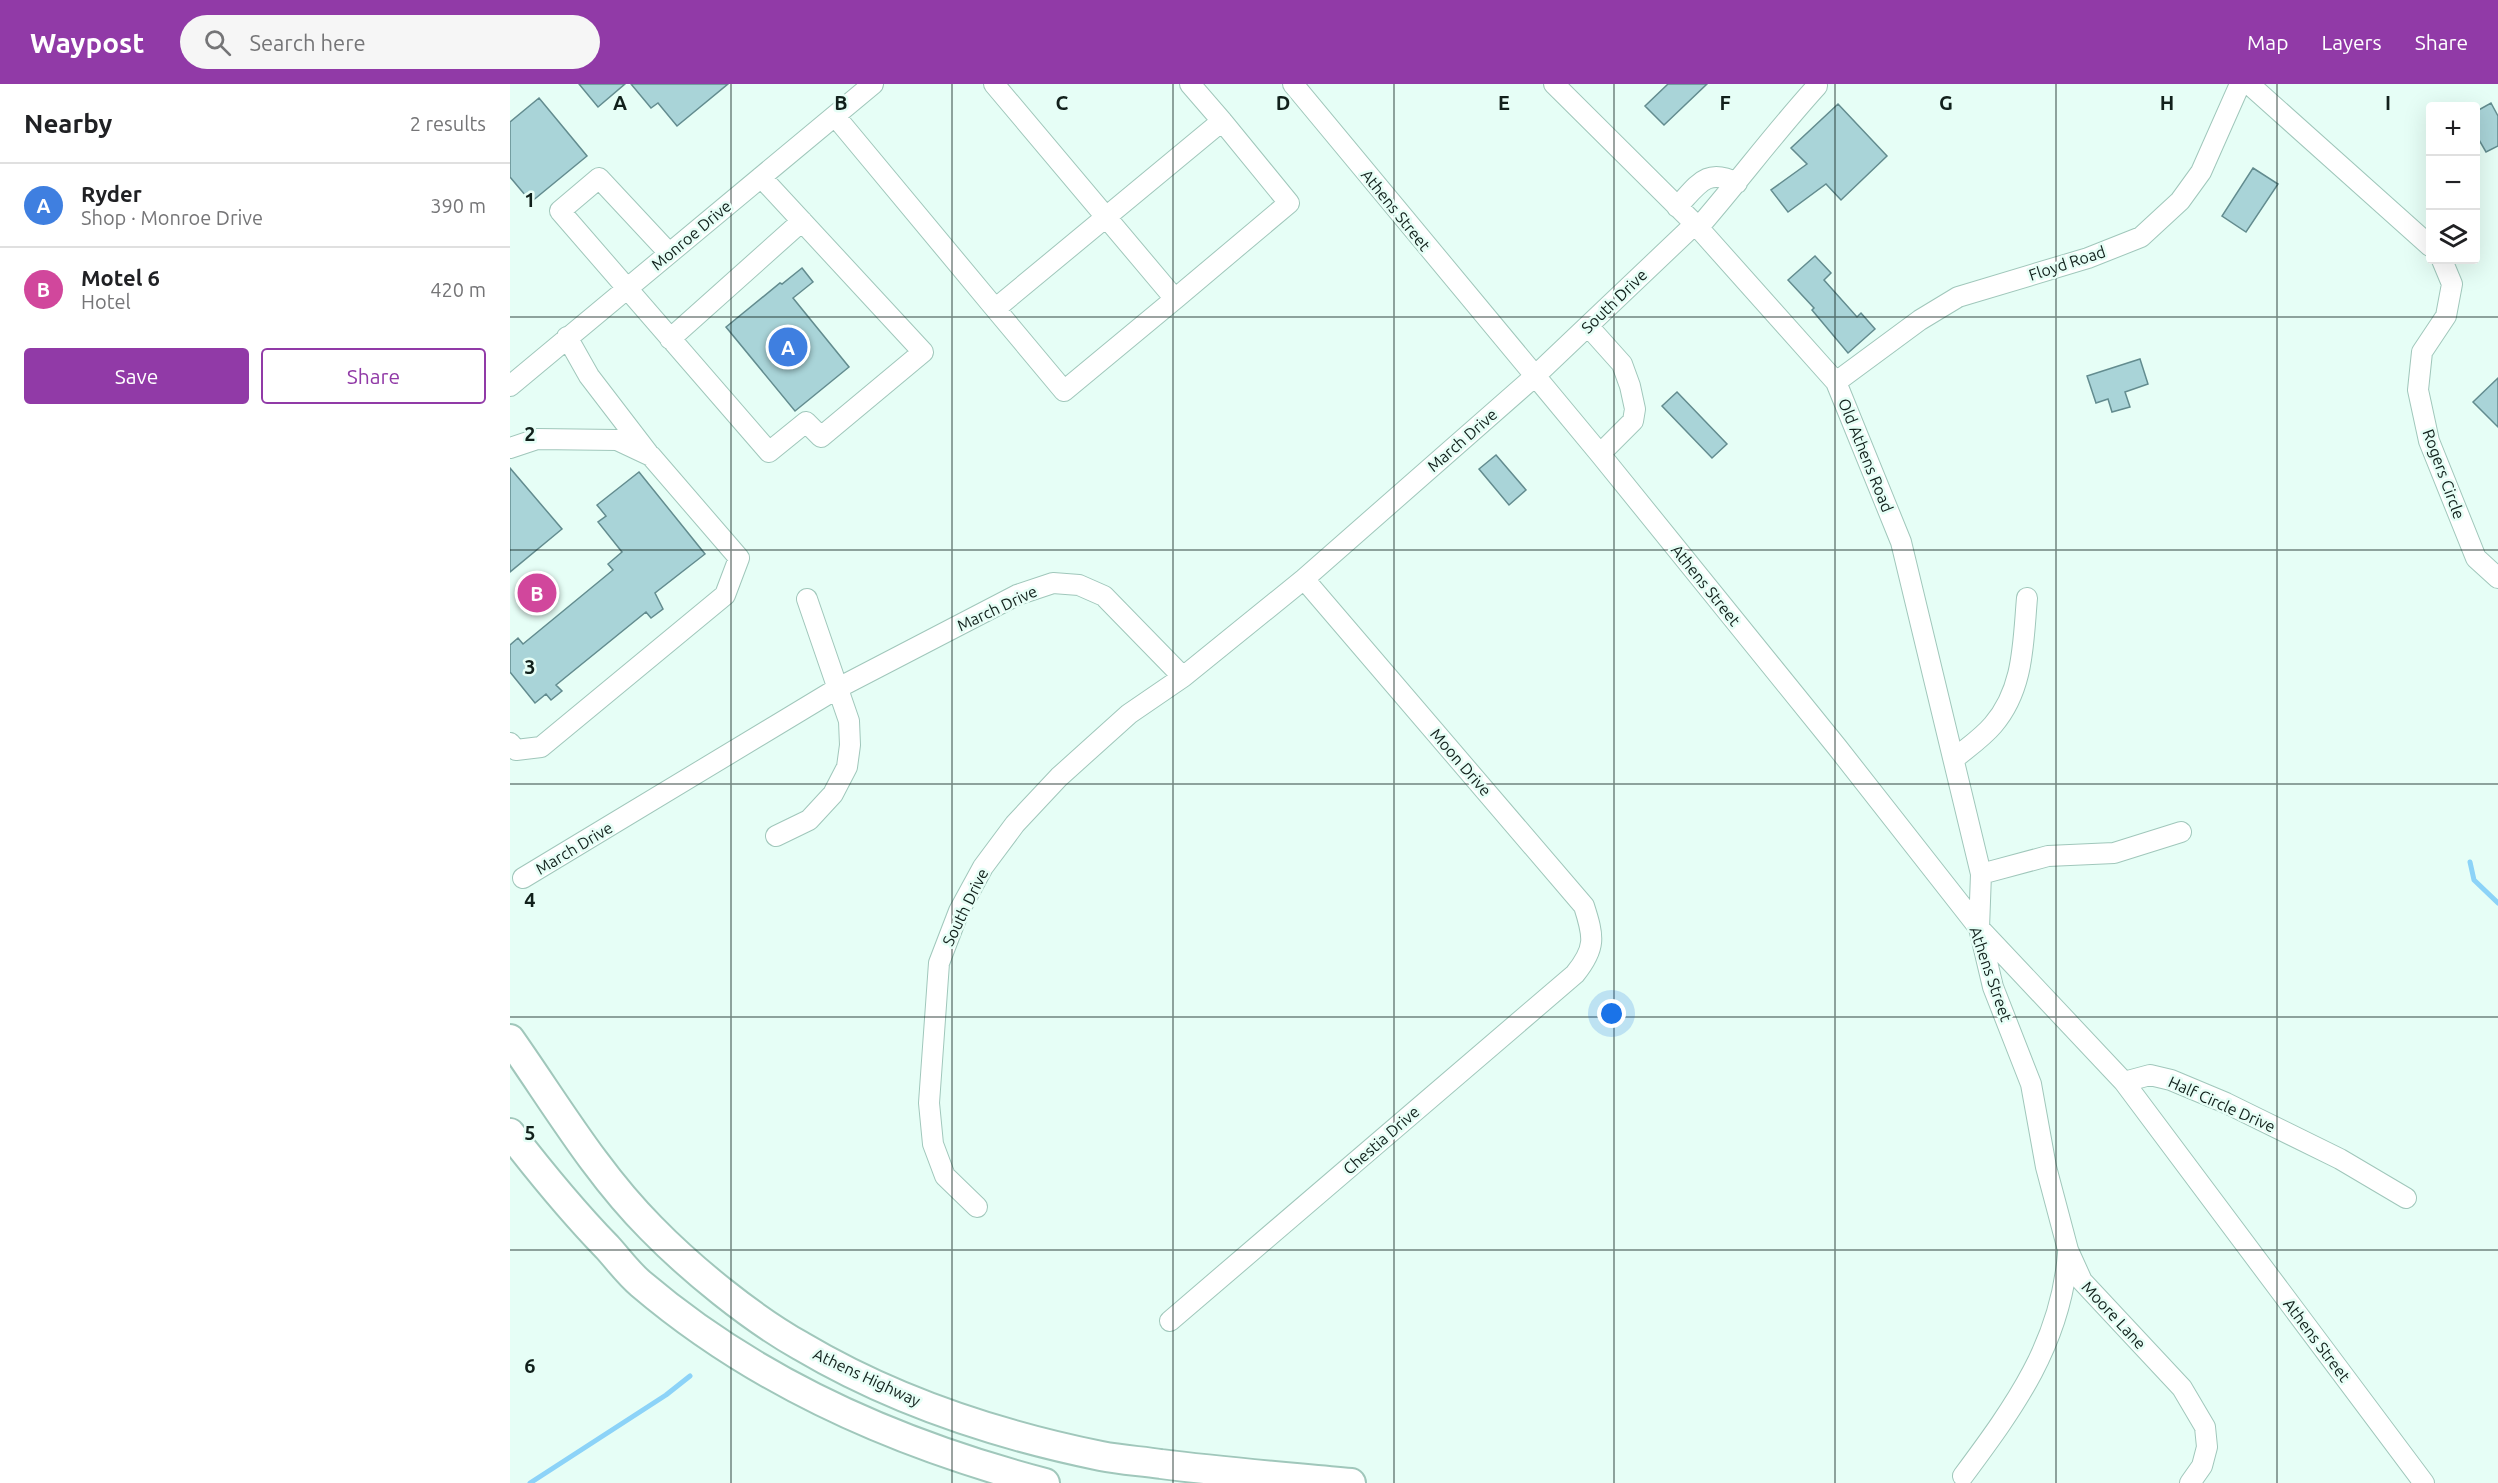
<!DOCTYPE html>
<html lang="en">
<head>
<meta charset="utf-8">
<style>
  body { margin:0; font-family:Ubuntu,sans-serif; background:#f6f6f6; color:#202124 }
  .controls { position:absolute; right:18px; top:18px; display:grid; overflow:hidden; border-radius:6px; box-shadow:0 6px 24px #0002 }
  .controls button { width:54px; height:54px; display:grid; place-items:center; padding:0; border:0; border-bottom:2px solid #e0e0e0; background:#fff; color:#202124; font:30px sans-serif }
  .you { position:absolute; left:1102px; top:930px; width:21px; height:21px; margin:-15px; border:4px solid #fff; border-radius:50%; background:#1a73e8; box-shadow:0 0 0 9px #1a73e833 }
  .badge { display:grid; place-items:center; width:39px; height:39px; border-radius:50%; background:#913aa7; color:#fff; font-size:20px; font-weight:700 }
  .pin { position:absolute; translate:-50% -50%; border:3px solid #fff; box-shadow:0 2px 6px #0006 }
  .list { margin:0; padding:0; list-style:none }
  h2 { display:flex; justify-content:space-between; align-items:center; height:78px; margin:0; padding:0 24px; font-size:26px }
  h2 small { font-size:20px; font-weight:400; color:#757577 }
  .list li { display:grid; grid-template-columns:39px 1fr auto; gap:18px; align-items:center; box-sizing:border-box; height:84px; padding:0 24px; border-top:2px solid #e0e0e0 }
  .list b { display:block; font-size:22px; white-space:nowrap }
  .list p { margin:0; font-size:20px; white-space:nowrap; color:#757577 }
  .list em { font-size:20px; font-style:normal; color:#757577 }
  .actions { display:flex; gap:12px; padding:18px 24px }
  .actions a { flex:1; padding:14px 0; border:2px solid #913aa7; border-radius:6px; text-align:center; font-size:21px; color:#913aa7 }
  .actions .main { background:#913aa7; color:#fff }
  .icon { flex:none; width:33px; height:33px; fill:none; stroke:currentColor; stroke-width:2; stroke-linecap:round; stroke-linejoin:round }
  .map { position:relative; flex:none; width:1988px; height:1399px; overflow:hidden }
  header { display:flex; align-items:center; gap:36px; box-sizing:border-box; height:84px; padding:0 30px; background:#913aa7; color:#fff }
  header strong { font-size:28px }
  nav { display:flex; gap:33px; margin-inline-start:auto; font-size:21px }
  .search { width:420px; height:54px; background:#f6f6f6; display:flex; align-items:center; gap:15px; box-sizing:border-box; padding:0 21px; border-radius:33px; color:#757577; font-size:22px }
  main { display:flex }
  aside { flex:1; background:#fff }
  .map>svg:first-child { display:block }
</style>
</head>
<body>
<header>
<strong>Waypost</strong>
<div class="search"><svg class="icon" aria-label="search" viewBox="0 0 24 24"><circle cx="10" cy="10" r="6"/><path d="M15 15l6 6"/></svg>Search here</div>
<nav><a>Map</a><a>Layers</a><a>Share</a></nav>
</header>
<main>
<aside>
<h2>Nearby<small>2 results</small></h2>
<ul class="list">
<li><span class="badge" style="background:#3f7fe0">A</span><div><b>Ryder</b><p>Shop · Monroe Drive</p></div><em>390 m</em></li>
<li><span class="badge" style="background:#d1479c">B</span><div><b>Motel 6</b><p>Hotel</p></div><em>420 m</em></li>
</ul>
<div class="actions"><a class="main">Save</a><a>Share</a></div>
</aside>
<div class="map">
<svg width="1988" height="1399" viewBox="0 0 1988 1399">
  <rect width="100%" height="100%" fill="#e6fef6"/>
  <g fill="none" stroke-linecap="round" stroke-linejoin="round">
    <path stroke="#8cd3f8" stroke-width="5" d="M1960,778L1964,796L1988,819
      M20,1399L156,1311L180,1292"/>
  </g>
  <path fill="#a9d4d8" stroke="#638c8f" stroke-width="1.5" d="M69,0H115L88,23Z
    M121,0H218L167,42L148,19L141,24Z
    M1158,0H1197L1154,41L1135,22Z
    M29,14L77,72L21,118L0,93V38Z
    M1981,19L1988,32V62L1976,68L1965,49V28Z
    M1328,20L1377,72L1331,116L1316,100L1278,128L1261,106L1297,80L1281,64Z
    M1743,84L1768,100L1736,148L1712,132Z
    M1305,172L1321,189L1314,196L1347,233L1351,229L1365,245L1338,269L1302,226L1304,224L1278,196Z
    M292,184L303,198L283,214L339,283L285,327L216,243L270,199L272,200Z
    M1630,275L1638,300L1615,308L1620,323L1602,328L1598,315L1586,319L1577,292Z
    M1988,294V343L1963,318Z
    M1167,308L1217,360L1202,374L1152,322Z
    M986,371L1016,406L999,421L969,385Z
    M0,384L52,445L0,488Z
    M129,388L195,470L145,509L153,525L141,534L136,528L46,601L52,607L41,616L36,610L25,619L0,588V561L8,554L13,560L103,486L98,480L112,468L88,438L96,432L87,421Z"/>
  <g fill="none" stroke-linecap="round" stroke-linejoin="round">
    <defs>
      <path id="minor" d="M484,0L665,215L779,119L712,37
        M783,0L1090,370L1327,663L1469,844L1483,903L1521,1000L1536,1083L1558,1166L1572,1197L1672,1304L1695,1343L1697,1363L1692,1382L1680,1399
        M1044,0L1185,140L1326,298L1391,458L1471,790L1469,844
        M1739,0L1920,162
        M325,32L483,222L491,220L712,37L680,0
        M1167,123C1188,101 1196,83 1227,99
        M1188,144C1229,97 1265,48 1307,2
        M159,169L89,94L50,127L259,368L296,338L311,353L413,268L251,93
        M1932,176L1942,200L1936,232L1912,268L1908,306L1919,357L1966,474L1988,494
        M483,222L554,307L665,215
        M1078,242L1112,280L1120,302L1125,325L1123,337L1090,370
        M57,253L79,292L138,369
        M160,255L292,137
        M1326,298L1410,236L1448,213L1578,174L1631,153L1670,117L1691,88L1730,0
        M0,302L363,0
        M0,364L27,355L107,356L141,372L229,474L215,511L31,663L6,666L0,659
        M1444,675C1457,664 1472,654 1483,641C1514,605 1513,559 1517,514
        M266,752L299,736L323,710L337,683L340,661L339,637L297,515
        M1471,790L1538,772L1604,769L1671,748
        M13,794L328,604L507,511L543,499L569,501L594,512L673,593
        M1471,846L1614,998L1914,1399
        M1614,998L1640,991L1661,996L1716,1019L1830,1075L1896,1114
        M467,1123L435,1092L423,1060L419,1019L429,879L449,827L473,783L505,740L549,693L619,630L673,593L794,495L1024,293L1185,140
        M660,1237L1065,890C1086,864 1084,853 1074,822L794,495
        M1453,1392C1505,1322 1551,1259 1558,1169"/>
      <path id="highway" d="M0,955C45,1019 86,1089 141,1144C181,1185 241,1234 291,1262C382,1316 488,1351 591,1372C611,1376 631,1377 651,1380C714,1388 778,1393 841,1399
        M0,1049C31,1089 62,1127 97,1163C108,1175 118,1189 131,1200C246,1298 390,1361 535,1399"/>
    </defs>
    <use href="#minor" stroke="#a0c7bb" stroke-width="22"/>
    <use href="#highway" stroke="#a0c7bb" stroke-width="32"/>
    <use href="#minor" stroke="#fff" stroke-width="20"/>
    <use href="#highway" stroke="#fff" stroke-width="28"/>
  </g>
  <path fill="none" stroke="#11201b" stroke-width="1.5" stroke-opacity="0.55" d="M221,0V1399M442,0V1399M663,0V1399M884,0V1399M1104,0V1399M1325,0V1399M1546,0V1399M1767,0V1399M0,233H1988M0,466H1988M0,700H1988M0,933H1988M0,1166H1988"/>
  <g text-anchor="middle" dominant-baseline="central" stroke-width="5" stroke-linejoin="round" paint-order="stroke">
    <g font-size="16" fill="#11201b" stroke="#e6fef6">
      <text transform="translate(886 126) rotate(51)">Athens Street</text>
      <text transform="translate(181 151) rotate(-40)">Monroe Drive</text>
      <text transform="translate(1557 179) rotate(-18)">Floyd Road</text>
      <text transform="translate(1104 217) rotate(-44)">South Drive</text>
      <text transform="translate(952 356) rotate(-41)">March Drive</text>
      <text transform="translate(1356 371) rotate(68)">Old Athens Road</text>
      <text transform="translate(1934 390) rotate(70)">Rogers Circle</text>
      <text transform="translate(1196 501) rotate(51)">Athens Street</text>
      <text transform="translate(487 524) rotate(-25)">March Drive</text>
      <text transform="translate(951 678) rotate(49)">Moon Drive</text>
      <text transform="translate(64 764) rotate(-31)">March Drive</text>
      <text transform="translate(455 823) rotate(-64)">South Drive</text>
      <text transform="translate(1481 890) rotate(71)">Athens Street</text>
      <text transform="translate(1712 1020) rotate(24)">Half Circle Drive</text>
      <text transform="translate(871 1056) rotate(-41)">Chestia Drive</text>
      <text transform="translate(1604 1231) rotate(47)">Moore Lane</text>
      <text transform="translate(1807 1256) rotate(53)">Athens Street</text>
      <text transform="translate(357 1293) rotate(25)">Athens Highway</text>
    </g>
  </g>
  <g font-size="20" text-anchor="middle" font-weight="bold" fill="#11201b" stroke="#e6fef6" stroke-width="5" stroke-linejoin="round" paint-order="stroke">
    <text x="110" y="26">A</text>
    <text x="331" y="26">B</text>
    <text x="552" y="26">C</text>
    <text x="773" y="26">D</text>
    <text x="994" y="26">E</text>
    <text x="1215" y="26">F</text>
    <text x="1436" y="26">G</text>
    <text x="1657" y="26">H</text>
    <text x="1878" y="26">I</text>
    <text x="20" y="123">1</text>
    <text x="20" y="357">2</text>
    <text x="20" y="590">3</text>
    <text x="20" y="823">4</text>
    <text x="20" y="1056">5</text>
    <text x="20" y="1289">6</text>
  </g>
</svg>
<div class="controls">
<button>+</button>
<button>−</button>
<button><svg class="icon" aria-label="layers" viewBox="0 0 24 24"><path d="M12 4l9 5-9 5-9-5zM3 14l9 5 9-5"/></svg></button>
</div>
<div class="you"></div>
<div class="pin badge" style="left:278px;top:263px;background:#3f7fe0">A</div>
<div class="pin badge" style="left:27px;top:509px;background:#d1479c">B</div>
</div>
</main>
</body>
</html>
